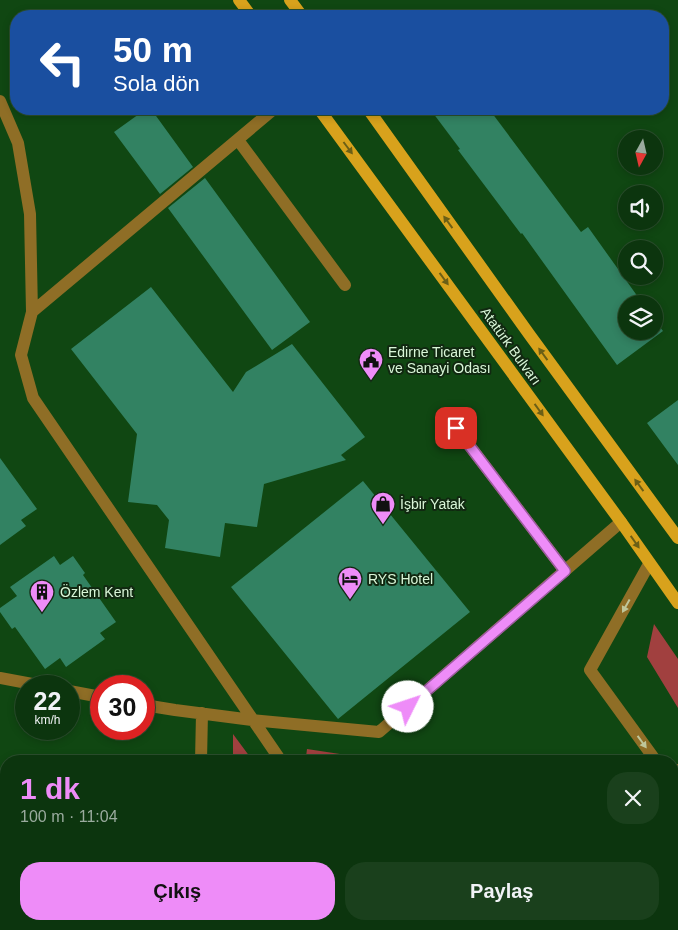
<!DOCTYPE html>
<html lang="tr">
<head>
<meta charset="utf-8">
<style>
  body { margin:0; font-family:Arial,sans-serif; background:#1a401c; color:#f1f3f6; height:100vh; display:flex; flex-direction:column; font-size:19px; white-space:nowrap }
  * { box-sizing:border-box; margin:0 }
  p { font-size:16px; color:#9aab9e }
  .icon { flex:none; width:28px; height:28px; fill:none; stroke:currentColor; stroke-width:2; stroke-linecap:round; stroke-linejoin:round }
  .map { position:relative; flex:1; overflow:hidden }
  .details { position:absolute; left:0px; top:755px; width:679px; height:175px; display:flex; flex-direction:column; background:#0c350e; border-radius:20px 20px 0 0; box-shadow:0 2px 8px #0003,0 0 0 1px #2c502e }
  .details>* { flex:none }
  .banner { position:absolute; left:10px; top:10px; width:659px; height:105px; border-radius:20px; box-shadow:0 2px 8px #0003,0 0 0 1px #2c502e; background:#1a4fa0; color:#fff; overflow:hidden }
  .needle { width:32px; rotate:188deg }
  .fabs { position:absolute; left:618px; top:130px; display:grid; gap:10px }
  .fabs a { display:grid; place-items:center; width:45px; height:45px; border-radius:50%; background:#0c350e; box-shadow:0 2px 8px #0003,0 0 0 1px #2c502e; font-size:25px }
  .speed { position:absolute; left:15px; top:675px; display:flex; gap:10px; font-size:25px; font-weight:700; text-align:center }
  .speed>* { display:grid; place-content:center; width:65px; height:65px; border-radius:50%; background:#0c350e; box-shadow:0 2px 8px #0003,0 0 0 1px #2c502e; line-height:1 }
  .speed small { font-size:12px; font-weight:400 }
  .speed .limit { border:8px solid #d22; background:#fff; color:#111 }
  .pin { position:absolute; display:grid; place-items:center; width:42px; height:42px; color:#fff; margin:-21px; border-radius:10px; box-shadow:0 2px 8px #0006 }
  .me { position:absolute; width:55px; margin:-28px; rotate:49deg; stroke-linejoin:round; filter:drop-shadow(0 0 4px #0008) }
  .turn { display:flex; align-items:center; gap:18px; height:105px; padding:0 20px; font-size:22px }
  .turn .icon { width:65px; height:65px; stroke-width:2.5 }
  .turn b { display:block; font-size:35px; line-height:42px }
  .round { display:grid; place-items:center; flex:none; width:52px; height:52px; border-radius:20px; background:#1a401c }
  .summary { display:flex; align-items:center; justify-content:space-between; height:85px; padding:0 20px }
  h1 { font-size:30px; font-weight:600; line-height:38px; color:#ee8cf8 }
  .button { display:flex; gap:10px; margin-top:auto; padding:10px 20px }
  .button a { flex:1; height:58px; border-radius:20px; background:#ee8cf8; color:#111; font-size:20px; font-weight:600; line-height:58px; text-align:center }
  .button a+a { background:#1a401c; color:#f1f3f6 }
  .map>svg:first-child { display:block }
  .green { fill:#a1403f }
  .building { fill:#328262 }
  .lines { fill:none; stroke-linecap:round; stroke-linejoin:round }
  .minor { stroke:#8f6e26; stroke-width:12 }
  .major { stroke:#d8a21c; stroke-width:12 }
  .oneway { fill:#6b5f16 }
  .oneway2 { fill:#bfc69a }
  .route-casing { stroke:#9b5ba1; stroke-width:12 }
  .route { stroke:#ee8cf8; stroke-width:9 }
  .labels { text-anchor:middle; stroke-width:4; stroke-linejoin:round; paint-order:stroke }
  .street-label { font-size:14px; fill:#d9f6d8; stroke:#112811 }
  .poi-label { font-size:14px; fill:#d9f6d8; stroke:#112811; text-anchor:start }
</style>
</head>
<body>
<div class="map">
<svg width="678" height="930" viewBox="0 0 678 930">
  <rect width="100%" height="100%" fill="#104712"/>
  <path class="green" d="M654 624 678 659V708L647 657Z
    M233 734 253 761H233Z
    M307 749 386 761H393H309L306 757Z"/>
  <path class="building" d="M146 109H151L193 167 160 194 114 132Z
    M430 109H489L581 232 588 227 643 304H626V331H654V319L663 331 617 365 522 233 521 234 458 150 460 149Z
    M205 178 310 322 272 350 168 208Z
    M151 287 233 392 246 372 292 344 365 437 341 455 346 460 264 484 257 527 225 523 220 557 165 548 169 520 157 505 128 502 137 434 71 349Z
    M678 400V465L647 423Z
    M0 458 37 509 21 520 26 526 0 545Z
    M363 481 470 612 338 719 231 587Z
    M54 556 60 565 73 556 85 573 83 575 116 622 100 633 105 639 66 667 60 658 45 669 15 627 12 629 0 612V608L17 596 10 587Z"/>
  <g class="lines">
    <path class="minor" d="M0 101 18 143 30 214 32 312 21 355 33 398 281 761
      M238 140 345 285
      M32 312 274 109
      M456 428 565 571
      M649 564 590 670 656 761
      M0 678 43 686
      M69 691 101 697
      M144 705 175 710 252 720 379 732 621 522
      M201 761 202 713
      M672 771 678 770
      M0 853 6 852
      M410 924 416 930"/>
    <path class="major" d="M239 0 251 16
      M290 0 302 16
      M319 109 621 522 678 603
      M368 109 529 334 678 538"/>
  </g>
  <defs><path id="oneway-solid" d="M-6-.8H1V-3.2L6.5 0L1 3.2V.8H-6Z" transform="scale(1.25)"/></defs>
  <g class="oneway">
    <use href="#oneway-solid" transform="translate(348 148) rotate(53)"/>
    <use href="#oneway-solid" transform="translate(448 222) rotate(-126)"/>
    <use href="#oneway-solid" transform="translate(444 279) rotate(54)"/>
    <use href="#oneway-solid" transform="translate(543 354) rotate(-126)"/>
    <use href="#oneway-solid" transform="translate(539 410) rotate(54)"/>
    <use href="#oneway-solid" transform="translate(639 485) rotate(-126)"/>
    <use href="#oneway-solid" transform="translate(635 542) rotate(55)"/>
  </g>
  <g class="oneway2">
    <use href="#oneway-solid" transform="translate(626 606) rotate(119)"/>
    <use href="#oneway-solid" transform="translate(642 742) rotate(54)"/>
  </g>
  <g class="lines">
    <defs>
      <path id="route" d="M408 707 565 571 456 428"/>
    </defs>
    <use href="#route" class="route-casing"/>
    <use href="#route" class="route"/>
  </g>
  <defs>
    <symbol id="civic-pin" viewBox="-11 -11 22 30"><path d="M0 17L-7.5 6A9.5 9.5 0 1 1 7.5 6Z" fill="#ee8cf8" stroke="#112811"/><path d="M-.6-6.5H3V-4.5H.6V-3L4-1V1h2V6H-6V1h2V-1L-.6-3ZM-1.2 2.5V6h2.4V2.5Z" fill="#111"/></symbol>
    <symbol id="shop-pin" viewBox="-11 -11 22 30"><path d="M0 17L-7.5 6A9.5 9.5 0 1 1 7.5 6Z" fill="#ee8cf8" stroke="#112811"/><path d="M-5-2.5h2.3a2.7 3.5 0 0 1 5.4 0H5L5.5 6h-11ZM-1.5-2.5h3a1.5 2.3 0 0 0-3 0Z" fill="#111"/></symbol>
    <symbol id="hotel-pin" viewBox="-11 -11 22 30"><path d="M0 17L-7.5 6A9.5 9.5 0 1 1 7.5 6Z" fill="#ee8cf8" stroke="#112811"/><path d="M-6-4.5h1.5V1H6V5H4.5V3h-9V5H-6ZM-4 0a1.8 1.8 0 1 1 3.6 0ZM.5 0V-2.5h3Q6-2.5 6 0Z" fill="#111"/></symbol>
    <symbol id="building-pin" viewBox="-11 -11 22 30"><path d="M0 17L-7.5 6A9.5 9.5 0 1 1 7.5 6Z" fill="#ee8cf8" stroke="#112811"/><path d="M-4-6H4V6H1V3H-1V6H-4ZM-2.5-4.3h1.7v1.8h-1.7ZM.8-4.3h1.7v1.8H.8ZM-2.5-1h1.7V.8h-1.7ZM.8-1h1.7V.8H.8Z" fill="#111"/></symbol>
  </defs>
  <g fill-rule="evenodd">
    <use href="#civic-pin" x="357" y="346" width="28" height="38"/>
    <use href="#shop-pin" x="369" y="490" width="28" height="38"/>
    <use href="#hotel-pin" x="336" y="565" width="28" height="38"/>
    <use href="#building-pin" x="28" y="578" width="28" height="38"/>
  </g>
  <g class="labels">
    <g class="street-label">
      <text transform="translate(511 346) rotate(54)" y="5">Atatürk Bulvarı</text>
    </g>
    <g class="poi-label">
      <text x="388" y="357">Edirne Ticaret<tspan x="388" dy="16">ve Sanayi Odası</tspan></text>
      <text x="400" y="509">İşbir Yatak</text>
      <text x="368" y="584">RYS Hotel</text>
      <text x="60" y="597">Özlem Kent</text>
    </g>
  </g>
</svg>
<div class="fabs">
<a><svg class="needle" viewBox="-14 -14 28 28"><path d="M0-13l5 13h-10z" fill="#e53935"/><path d="M0 13l5-13h-10z" fill="#9aab9e"/></svg></a>
<a><svg class="icon" aria-label="sound" viewBox="0 0 24 24"><path d="M4 9h4l5-4v14l-5-4H4zM17 9q2 3 0 6"/></svg></a>
<a><svg class="icon" aria-label="search" viewBox="0 0 24 24"><circle cx="10" cy="10" r="6"/><path d="M15 15l6 6"/></svg></a>
<a><svg class="icon" aria-label="layers" viewBox="0 0 24 24"><path d="M12 4l9 5-9 5-9-5zM3 14l9 5 9-5"/></svg></a>
</div>
<div class="speed"><div>22<small>km/h</small></div><div class="limit">30</div></div>
<div class="pin" style="left:456px;top:428px;background:#d93025"><svg class="icon" aria-label="arrive" viewBox="0 0 24 24"><path d="M6 21V4h12l-3 4 3 4H6"/></svg></div>
<svg class="me" style="left:408px;top:707px" viewBox="-20 -20 40 40"><circle r="19" fill="#fff"/><path d="M0-13L10 11 0 6-10 11z" fill="#ee8cf8"/></svg>
<div class="banner">
<div class="turn"><svg class="icon" aria-label="left" viewBox="0 0 24 24"><path d="M17 20v-9H6M10 6l-5 5 5 5"/></svg><div><b>50 m</b>Sola dön</div></div>
</div>
<section class="details">
<div class="summary"><div><h1>1 dk</h1><p>100 m · 11:04</p></div><a class="round"><svg class="icon" aria-label="close" viewBox="0 0 24 24"><path d="M6 6l12 12M18 6L6 18"/></svg></a></div>
<div class="button"><a>Çıkış</a><a>Paylaş</a></div>
</section>
</div>
</body>
</html>
